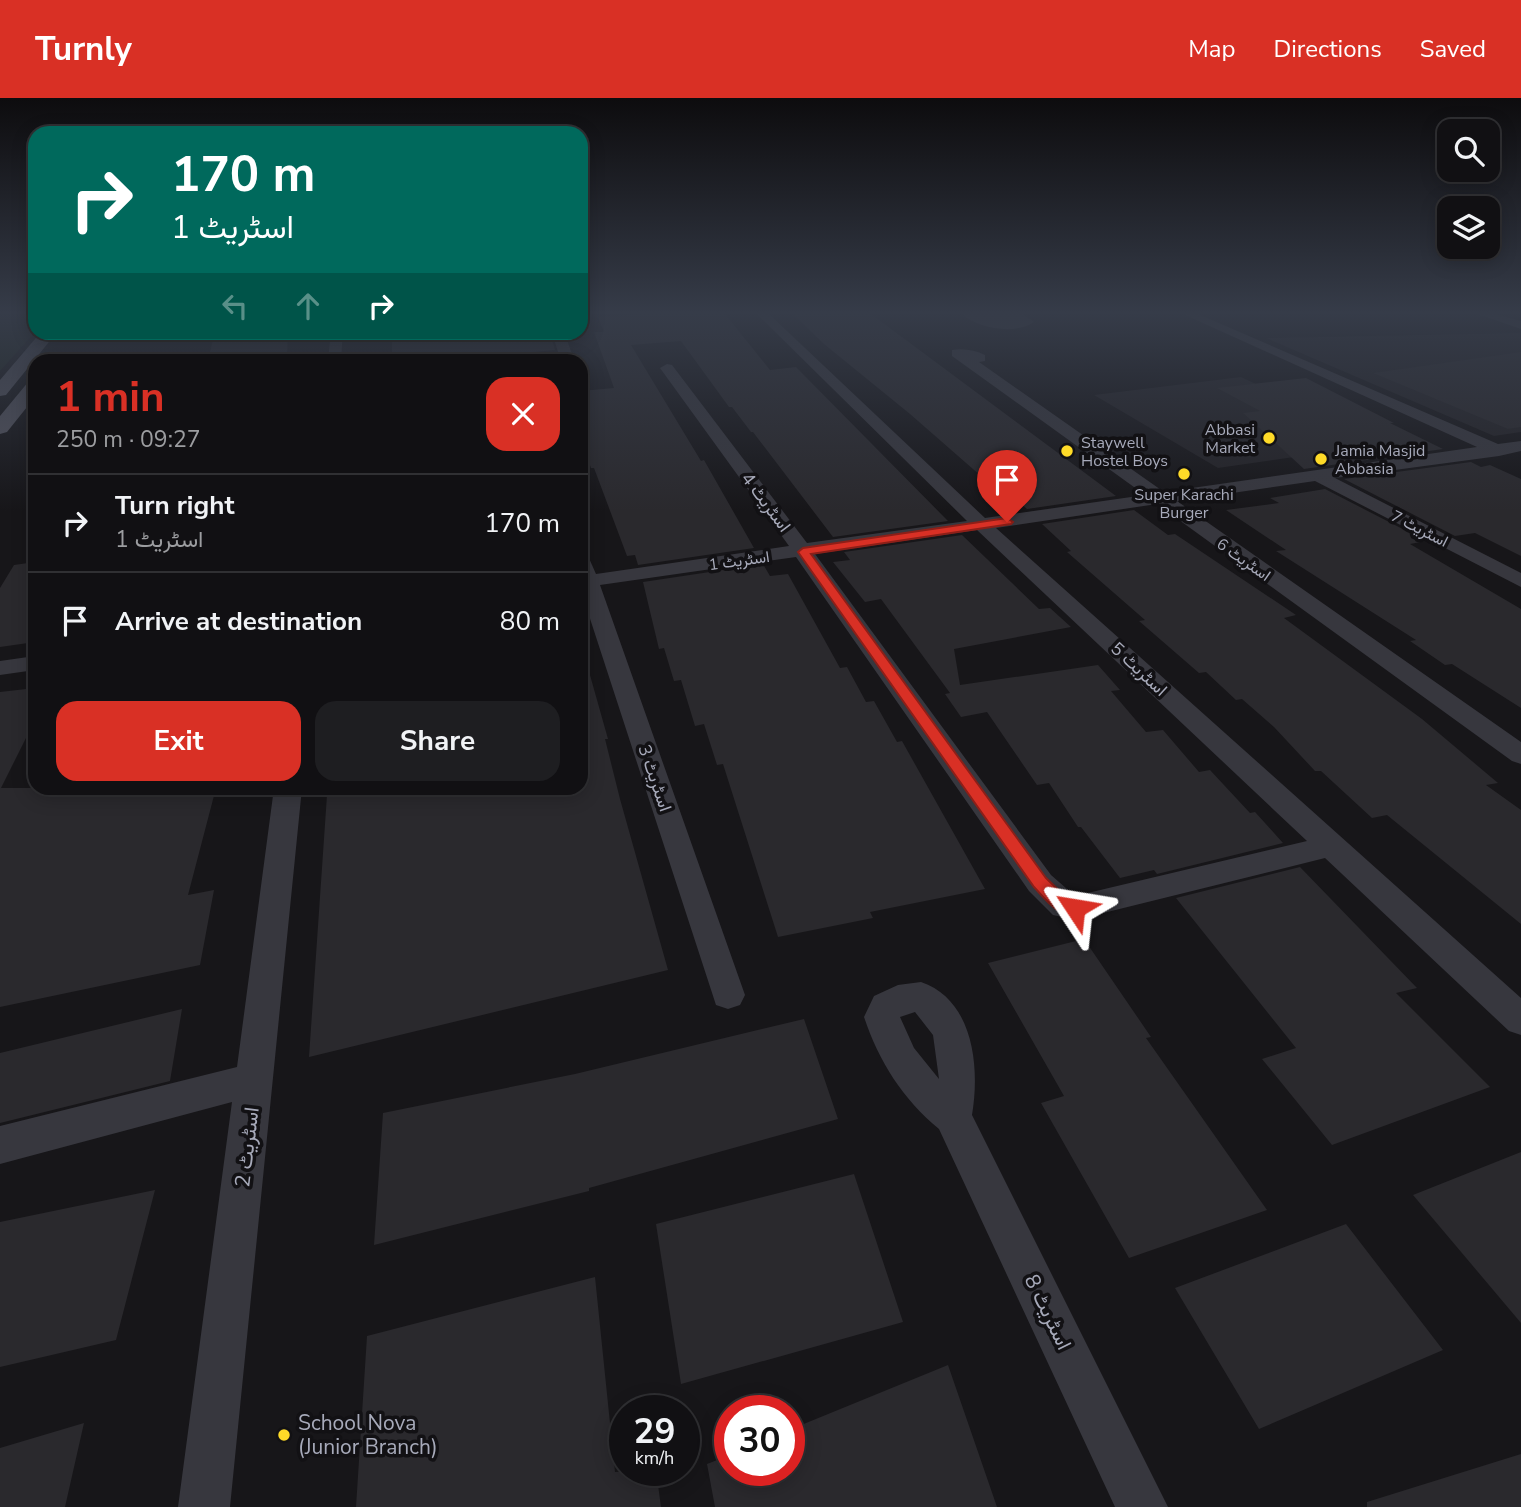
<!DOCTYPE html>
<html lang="en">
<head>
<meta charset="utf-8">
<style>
  body { margin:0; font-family:"Nunito Sans",Vazirmatn,sans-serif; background:#1e1e21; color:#f1f3f6; height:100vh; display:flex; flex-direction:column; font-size:26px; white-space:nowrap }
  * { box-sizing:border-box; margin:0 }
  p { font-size:23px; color:#9c9da0 }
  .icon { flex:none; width:38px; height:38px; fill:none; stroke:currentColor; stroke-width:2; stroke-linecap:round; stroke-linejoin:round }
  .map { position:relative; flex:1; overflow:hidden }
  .drawer { position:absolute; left:28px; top:256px; width:560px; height:441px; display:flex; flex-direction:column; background:#111013; border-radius:21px; box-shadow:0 4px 18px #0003,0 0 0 2px #303033 }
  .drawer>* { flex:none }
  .banner { position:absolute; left:28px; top:28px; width:560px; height:214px; border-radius:21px; box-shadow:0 4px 18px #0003,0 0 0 2px #303033; background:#00695c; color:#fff; overflow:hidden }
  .tools { position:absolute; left:1437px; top:21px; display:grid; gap:14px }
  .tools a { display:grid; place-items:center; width:63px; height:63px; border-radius:14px; background:#111013; box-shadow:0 4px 18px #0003,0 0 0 2px #303033; font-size:35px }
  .speed { position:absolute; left:609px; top:1297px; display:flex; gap:14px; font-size:35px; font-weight:700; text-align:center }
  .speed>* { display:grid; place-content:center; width:91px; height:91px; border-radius:50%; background:#111013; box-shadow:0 4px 18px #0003,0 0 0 2px #303033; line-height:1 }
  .speed small { font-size:18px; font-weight:400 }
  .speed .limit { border:10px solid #d22; background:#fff; color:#111 }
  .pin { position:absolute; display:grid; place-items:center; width:60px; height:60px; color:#fff; margin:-72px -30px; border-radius:50% 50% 50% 0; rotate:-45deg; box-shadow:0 0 7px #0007 }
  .pin .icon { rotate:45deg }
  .me { position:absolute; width:77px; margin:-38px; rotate:303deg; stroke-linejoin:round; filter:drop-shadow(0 0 5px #0008) }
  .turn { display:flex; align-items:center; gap:24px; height:147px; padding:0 28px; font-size:32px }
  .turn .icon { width:91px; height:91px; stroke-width:2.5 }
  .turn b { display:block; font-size:49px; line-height:60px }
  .lanes { display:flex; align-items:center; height:66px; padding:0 28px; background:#0003; justify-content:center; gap:35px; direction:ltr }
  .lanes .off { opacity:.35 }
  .round { display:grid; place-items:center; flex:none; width:74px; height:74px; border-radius:21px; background:#1e1e21 }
  .head { display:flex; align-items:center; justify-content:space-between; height:119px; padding:0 28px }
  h1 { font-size:42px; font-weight:700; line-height:52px; color:#d93025 }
  .primary-button { display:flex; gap:14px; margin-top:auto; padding:14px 28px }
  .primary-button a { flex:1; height:80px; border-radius:21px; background:#d93025; color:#fff; font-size:28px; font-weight:700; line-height:80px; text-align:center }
  .primary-button a+a { background:#1e1e21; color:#f1f3f6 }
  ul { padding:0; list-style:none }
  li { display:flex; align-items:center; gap:21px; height:98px; padding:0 28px; border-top:2px solid #303033 }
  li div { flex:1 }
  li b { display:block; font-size:26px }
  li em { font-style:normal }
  header { display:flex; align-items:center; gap:42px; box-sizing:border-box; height:98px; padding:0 35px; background:#d93025; color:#fff }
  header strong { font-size:33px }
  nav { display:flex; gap:38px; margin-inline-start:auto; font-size:24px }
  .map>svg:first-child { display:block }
  .built { fill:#232226 }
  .green { fill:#1c241f }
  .building { fill:#2a292d }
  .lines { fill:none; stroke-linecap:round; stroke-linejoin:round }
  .minor { fill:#37373e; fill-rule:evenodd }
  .major { fill:#53535d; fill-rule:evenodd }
  .route { fill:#d93025; stroke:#8d1f18; stroke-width:2 }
  .poi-dot { fill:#ffdb28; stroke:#121114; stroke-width:2.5 }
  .labels { text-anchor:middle; stroke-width:7; stroke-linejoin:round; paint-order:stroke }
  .far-poi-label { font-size:16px; fill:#a7aaba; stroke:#121114; text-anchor:start }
  .far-street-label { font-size:16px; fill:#a7aaba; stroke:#121114 }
  .street-label { font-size:18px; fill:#a7aaba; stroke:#121114 }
  .near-street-label { font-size:21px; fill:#a7aaba; stroke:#121114 }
  .near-poi-label { font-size:21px; fill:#a7aaba; stroke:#121114; text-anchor:start }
</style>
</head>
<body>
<header>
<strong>Turnly</strong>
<nav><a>Map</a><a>Directions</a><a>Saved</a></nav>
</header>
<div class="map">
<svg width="1521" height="1409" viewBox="0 0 1521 1409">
  <rect width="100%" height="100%" fill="#171619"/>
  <path class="built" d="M1521 235V334L1494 338 1266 240Z
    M1241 279 1385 346 1218 370 1094 297Z"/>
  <path class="green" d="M0 216H35V234L0 273Z"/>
  <path class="building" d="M643 216H725L770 272 796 269 948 423 833 439 753 334H751L732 309H729L681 243 631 247 701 363 704 362 754 450 638 467 635 457 627 458 594 370H591L585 353H581V293L614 290 594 234H604L598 219Z
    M793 216H871L1116 398 1027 411 1020 405 1013 406 910 316 824 246Z
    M215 234H288L287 259 208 262Z
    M392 234H550L555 252 463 261 392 262Z
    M1521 254V329L1508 331 1373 275Z
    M1306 280 1394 325H1390L1443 351 1304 371 1243 315 1260 313 1217 290Z
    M1471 364 1481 369 1490 367 1521 381V458L1475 435 1455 438 1344 381Z
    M1325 391 1426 443 1410 446 1521 511V610L1452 566 1445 567 1410 543 1416 542 1276 453 1286 452 1226 412 1279 405 1270 400Z
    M1134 412 1168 437 1175 436 1296 517 1284 520 1422 621 1498 685 1486 687 1521 712V826L1387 717 1372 720 1321 673H1315L1274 629 1242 601 1236 602 1206 574 1199 575 1139 523 1145 522 1067 454 1071 453 1042 426Z
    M962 437 1039 511 1050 510 1071 529 954 551 960 587 1098 567 1120 592 1111 593 1146 634 1163 632 1199 674 1210 672 1250 715 1255 714 1283 745 1157 776 1154 772 1120 780 1081 729H1078L1049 685 1037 687 987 614 961 619 945 596 950 595 881 501 865 504 833 464 850 462 844 454Z
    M35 464V544L0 549V490L14 467Z
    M763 466 770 478 788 476 840 570 847 569 866 604 874 603 897 644 902 643 985 791 870 814 873 820 778 839 723 666 717 667 704 626 695 628 681 582 674 583 664 550 659 551 643 484Z
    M588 570 608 641H605L620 701 668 872 309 959 327 697H331L332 690H581V571Z
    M35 590V622L1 690H216L188 797 214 792 200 867 0 909V594Z
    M1300 769 1417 890 1396 895 1490 989 1332 1047 1262 961 1296 950 1176 800Z
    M1084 841 1151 939 1146 940 1267 1112 1129 1160 1041 1005 1064 998 988 865Z
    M182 911 170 983 0 1025V955Z
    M804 921 838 1021 589 1090V1093L374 1147 383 1015 575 976Z
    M1521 1054V1225L1413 1097Z
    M854 1076 903 1224 681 1286 656 1126Z
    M155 1092 116 1242 0 1269V1124Z
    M1346 1126 1443 1252 1259 1331 1175 1190Z
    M595 1179 615 1374 656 1372 661 1409H356L367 1238Z
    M948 1267 997 1409H715L707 1366 730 1357V1372H789V1332Z
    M84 1325 65 1409H0V1350Z
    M1521 1356V1409H1367V1404Z"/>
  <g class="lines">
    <path class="minor" d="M757 216H769L985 420 1145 397 952 258V252C963 250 975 252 985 257V263L979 264 1164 394 1477 349 1183 216H1198L1498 346 1521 343V353L1499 358 1335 380 1521 475V489L1315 383 1177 403 1521 644V666L1512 663 1157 406 996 430 1521 900V937L1509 933 1325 760 1075 822 1053 817 1029 793 796 459 600 487 745 897 740 907 728 911 716 907 581 493V456L588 458 596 476 789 448 660 270 667 266 672 267 807 445 967 423ZM977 432 1307 743 1075 798 1051 777 815 456Z
      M962 216H1023L1034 224C1016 237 978 231 962 216Z
      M1478 216H1495L1521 223V231Z
      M331 234H343L341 262H328Z
      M552 234H564L572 256 570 259 552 262H529L530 259 558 254Z
      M35 558V572L0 577V563Z
      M274 690H302L230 1409H178L232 1004 0 1066V1028L237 969Z
      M921 884C974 902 980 970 972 1017L1168 1409H1115L939 1031C903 1001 879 964 864 919L874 898 898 887ZM915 914 933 937 939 981 914 950 900 919Z"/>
    <path class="major" d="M41 234H57L6 297 0 298V282Z
      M35 282V299L7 334 0 336V318L29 283Z"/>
  </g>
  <linearGradient id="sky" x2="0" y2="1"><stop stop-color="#0d0c0e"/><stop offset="0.52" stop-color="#363c49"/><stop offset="1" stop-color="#363c49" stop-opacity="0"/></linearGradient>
  <rect width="1521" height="413" fill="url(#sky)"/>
  <path class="route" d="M1007 420 1013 424 1011 426 811 456 1046 780 1069 802 1082 805 1084 810 1082 815C1060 822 1047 803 1034 789L798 454 803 450Z"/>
  <g class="poi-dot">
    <circle cx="1269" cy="340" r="7"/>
    <circle cx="1067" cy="353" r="7"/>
    <circle cx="1321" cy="361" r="7"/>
    <circle cx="1184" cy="376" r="7"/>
    <circle cx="284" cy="1337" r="7"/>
  </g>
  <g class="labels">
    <g class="far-poi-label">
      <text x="1255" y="337" text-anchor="end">Abbasi<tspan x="1255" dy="18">Market</tspan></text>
      <text x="1081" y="350">Staywell<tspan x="1081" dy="18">Hostel Boys</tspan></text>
      <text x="1335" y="358">Jamia Masjid<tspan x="1335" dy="18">Abbasia</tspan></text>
      <text x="1184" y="402" text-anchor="middle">Super Karachi<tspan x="1184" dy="18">Burger</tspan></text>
    </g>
    <g class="far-street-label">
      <text transform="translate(1420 430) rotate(27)" y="6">اسٹریٹ 7</text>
      <text transform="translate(1244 461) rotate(35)" y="6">اسٹریٹ 6</text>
      <text transform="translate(739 462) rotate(-8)" y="6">اسٹریٹ 1</text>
    </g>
    <g class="street-label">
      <text transform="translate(766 404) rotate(53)" y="6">اسٹریٹ 4</text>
      <text transform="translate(1139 571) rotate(43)" y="6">اسٹریٹ 5</text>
      <text transform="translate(655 680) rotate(71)" y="6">اسٹریٹ 3</text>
    </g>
    <g class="near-street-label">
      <text transform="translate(247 1049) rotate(-83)" y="7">اسٹریٹ 2</text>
      <text transform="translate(1048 1214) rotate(64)" y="7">اسٹریٹ 8</text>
    </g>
    <g class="near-poi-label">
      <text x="298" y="1332">School Nova<tspan x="298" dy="24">(Junior Branch)</tspan></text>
    </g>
  </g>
</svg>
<div class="tools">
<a><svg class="icon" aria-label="search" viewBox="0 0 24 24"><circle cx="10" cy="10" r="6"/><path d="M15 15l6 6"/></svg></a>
<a><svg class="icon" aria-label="layers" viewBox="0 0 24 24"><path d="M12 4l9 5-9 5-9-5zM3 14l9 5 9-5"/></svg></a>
</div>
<div class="speed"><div>29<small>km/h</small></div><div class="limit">30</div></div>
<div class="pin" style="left:1007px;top:424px;background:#d93025"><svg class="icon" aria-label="arrive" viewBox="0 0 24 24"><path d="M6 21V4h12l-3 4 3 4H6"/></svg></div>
<svg class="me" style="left:1075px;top:810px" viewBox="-20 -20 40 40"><path d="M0-17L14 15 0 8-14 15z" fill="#d93025" stroke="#fff" stroke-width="4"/></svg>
<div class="banner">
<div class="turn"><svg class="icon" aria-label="right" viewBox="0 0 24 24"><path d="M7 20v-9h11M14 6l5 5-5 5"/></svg><div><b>170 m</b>اسٹریٹ 1</div></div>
<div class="lanes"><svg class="icon off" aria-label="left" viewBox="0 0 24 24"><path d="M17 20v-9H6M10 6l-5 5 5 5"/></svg><svg class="icon off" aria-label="ahead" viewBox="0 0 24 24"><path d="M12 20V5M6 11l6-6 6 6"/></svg><svg class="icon" aria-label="right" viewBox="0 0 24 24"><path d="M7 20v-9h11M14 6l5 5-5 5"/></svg></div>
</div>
<section class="drawer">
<div class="head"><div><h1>1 min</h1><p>250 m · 09:27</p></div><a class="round" style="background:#d93025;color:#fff"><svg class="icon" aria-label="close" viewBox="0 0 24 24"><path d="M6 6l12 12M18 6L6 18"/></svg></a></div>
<ul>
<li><svg class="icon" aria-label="right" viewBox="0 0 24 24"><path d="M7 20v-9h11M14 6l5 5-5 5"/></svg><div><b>Turn right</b><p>اسٹریٹ 1</p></div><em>170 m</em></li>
<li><svg class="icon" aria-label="arrive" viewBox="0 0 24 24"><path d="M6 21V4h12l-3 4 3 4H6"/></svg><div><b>Arrive at destination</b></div><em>80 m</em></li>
</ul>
<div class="primary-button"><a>Exit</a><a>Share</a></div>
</section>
</div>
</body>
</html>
